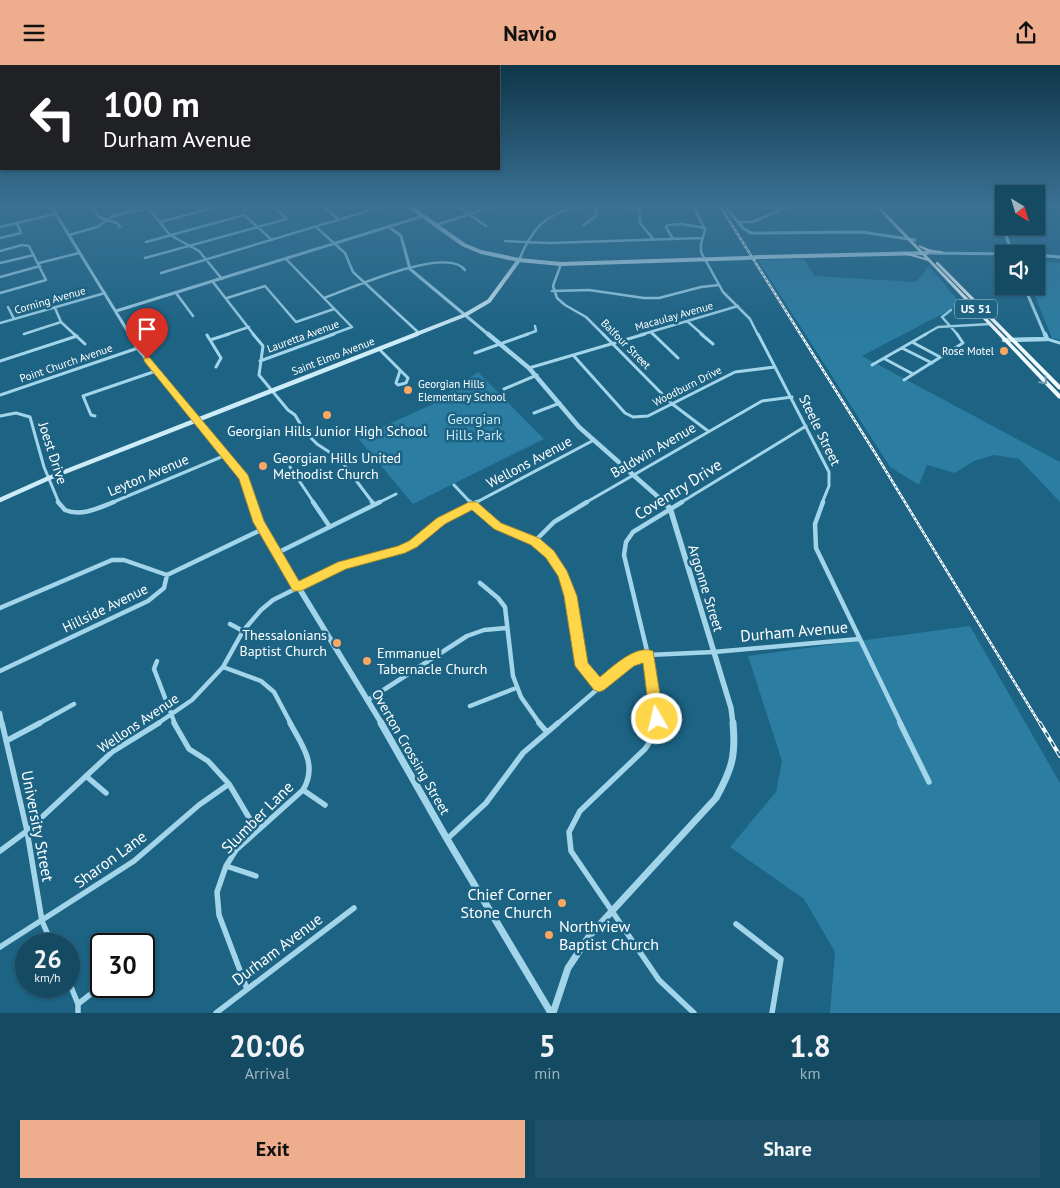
<!DOCTYPE html>
<html lang="en">
<head>
<meta charset="utf-8">
<style>
  body { margin:0; font-family:"PT Sans",sans-serif; background:#1e5169; color:#f1f3f6; height:100vh; display:flex; flex-direction:column; font-size:19px; white-space:nowrap }
  * { box-sizing:border-box; margin:0 }
  p { font-size:16px; color:#9db3be }
  .icon { flex:none; width:28px; height:28px; fill:none; stroke:currentColor; stroke-width:2; stroke-linecap:round; stroke-linejoin:round }
  .map { position:relative; height:948px; overflow:hidden }
  .sheet { display:flex; flex-direction:column; background:#154a63; flex:1 }
  .sheet>* { flex:none }
  .guide { position:absolute; left:0px; top:0px; width:500px; height:105px; box-shadow:0 1px 4px #0004,0 0 0 1px #346278; background:#202124; color:#fff; overflow:hidden }
  .needle { width:32px; rotate:142deg }
  .fabs { position:absolute; left:995px; top:120px; display:grid; gap:10px }
  .fabs a { display:grid; place-items:center; width:50px; height:50px; border-radius:0px; background:#154a63; box-shadow:0 1px 4px #0004,0 0 0 1px #346278; font-size:25px }
  .speed { position:absolute; left:15px; top:868px; display:flex; gap:10px; font-size:25px; font-weight:700; text-align:center }
  .speed>* { display:grid; place-content:center; width:65px; height:65px; border-radius:50%; background:#154a63; box-shadow:0 1px 4px #0004,0 0 0 1px #346278; line-height:1 }
  .speed small { font-size:12px; font-weight:400 }
  .speed .limit { border:2px solid #111; border-radius:8px; background:#fff; color:#111 }
  .pin { position:absolute; display:grid; place-items:center; width:42px; height:42px; color:#fff; margin:-51px -21px; border-radius:50% 50% 50% 0; rotate:-45deg; box-shadow:0 0 5px #0007 }
  .pin .icon { rotate:45deg }
  .me { position:absolute; width:55px; margin:-28px; rotate:352deg; stroke-linejoin:round; filter:drop-shadow(0 0 4px #0008) }
  .turn { display:flex; align-items:center; gap:18px; height:105px; padding:0 20px; font-size:22px }
  .turn .icon { width:65px; height:65px; stroke-width:2.5 }
  .turn b { display:block; font-size:35px; line-height:42px }
  .eta { display:flex; justify-content:space-evenly; align-items:center; height:85px; text-align:center }
  .eta b { font-size:30px; font-weight:700; line-height:35px }
  .action { display:flex; gap:10px; margin-top:auto; padding:10px 20px }
  .action a { flex:1; height:58px; border-radius:0px; background:#eead8d; color:#111; font-size:20px; font-weight:700; line-height:58px; text-align:center }
  .action a+a { background:#1e5169; color:#f1f3f6 }
  header { display:flex; justify-content:space-between; align-items:center; height:65px; padding:0 20px; background:#eead8d; color:#111; font-size:22px; font-weight:700 }
  .map>svg:first-child { display:block }
  .green { fill:#2b7da1 }
  .lines { fill:none; stroke-linecap:round; stroke-linejoin:round }
  .minor-far3 { stroke:#a2d5ea; stroke-width:2.5 }
  .minor-far2 { stroke:#a2d5ea; stroke-width:3 }
  .minor-far1 { stroke:#a2d5ea; stroke-width:4.5 }
  .minor { stroke:#a2d5ea; stroke-width:5.5 }
  .tertiary-far3 { stroke:#a2d5ea; stroke-width:3 }
  .tertiary-far2 { stroke:#a2d5ea; stroke-width:4.5 }
  .tertiary-far1 { stroke:#a2d5ea; stroke-width:5.5 }
  .tertiary { stroke:#a2d5ea; stroke-width:7 }
  .secondary-far1 { stroke:#ceebf8; stroke-width:4 }
  .secondary { stroke:#ceebf8; stroke-width:4.5 }
  .trunk { fill:#f3fafe; fill-rule:evenodd }
  .rail-far1-casing { stroke:#fff; stroke-width:2.5 }
  .rail-casing { stroke:#fff; stroke-width:4 }
  .rail-far1 { stroke:#1c6384; stroke-width:1; stroke-dasharray:2.5; stroke-linecap:butt }
  .rail { stroke:#1c6384; stroke-width:2; stroke-dasharray:5.5; stroke-linecap:butt }
  .secondary-bridge { stroke:#ceebf8; stroke-width:4 }
  .oneway { stroke:#729fb5 }
  .route { fill:#ffd54a; stroke:#a68a30 }
  .poi-dot { fill:#fba760; stroke:#1c6384; stroke-width:2 }
  .labels { text-anchor:middle; stroke-width:5; stroke-linejoin:round; paint-order:stroke }
  .far-street-label { font-size:11px; fill:#fff; stroke:#1c6384 }
  .far-poi-label { font-size:11px; fill:#fff; stroke:#1c6384; text-anchor:end }
  .shield { fill:#1c6384; stroke:#bbd0da; stroke-width:1 }
  .shield-label { font-size:12px; font-weight:bold; fill:#fff }
  .park-label { font-size:14px; fill:#c7e9f8; stroke:#1c6384 }
  .street-label { font-size:14px; fill:#fff; stroke:#1c6384 }
  .poi-label { font-size:14px; fill:#fff; stroke:#1c6384; text-anchor:start }
  .near-street-label { font-size:16px; fill:#fff; stroke:#1c6384 }
  .near-poi-label { font-size:16px; fill:#fff; stroke:#1c6384; text-anchor:end }
</style>
</head>
<body>
<header><svg class="icon" aria-label="menu" viewBox="0 0 24 24"><path d="M4 6h16M4 12h16M4 18h16"/></svg>Navio<svg class="icon" aria-label="share" viewBox="0 0 24 24"><path d="M12 15V3M7 8l5-5 5 5M5 13v7h14v-7"/></svg></header>
<div class="map">
<svg width="1060" height="948" viewBox="0 0 1060 948">
  <rect width="100%" height="100%" fill="#1c6384"/>
  <path class="green" d="M803 194 815 211 916 217 929 201 961 239 862 291 1060 397V437L1019 394 994 390 974 396 955 408 927 400 919 420 890 402 758 195Z
    M1036 196 1060 198V275L1052 273 1032 224 1029 221H1036Z
    M478 307 544 374 413 439 358 373 433 339Z
    M970 561 1060 718V948H830L835 887 804 834 730 782 776 727 782 696 748 591Z"/>
  <g class="lines">
    <path class="minor-far3" d="M91 141 99 152 117 158 120 162
      M147 141 170 170 199 186 222 214
      M273 141 287 154
      M323 141 339 155
      M457 141 486 161
      M770 141 779 145
      M695 144 705 165 701 179V187L723 227 750 254 758 270
      M160 157 220 141
      M739 157H752L791 141
      M436 160 495 141
      M584 160 596 151V141
      M0 162 55 149
      M316 162 345 188 353 207 419 268
      M69 170 97 162 113 151 148 143
      M0 173 21 168 17 158
      M673 174 666 162 667 160 682 159 705 163
      M505 176 550 178 702 173
      M146 177 244 150 272 175
      M0 186 22 180 29 181 46 215 0 228
      M145 193 287 154
      M287 195 352 262 330 270
      M519 195C524 183 530 171 539 161 564 136 607 139 640 144V158L654 175
      M0 198 34 190
      M39 198 79 188
      M561 199 553 221 557 233 565 240 586 252 604 270
      M161 208 384 141
      M0 212 40 201
      M213 217 254 270
      M552 226 589 225 644 233H659L701 222 719 220
      M176 228 193 251
      M227 233 265 221 296 257 334 244
      M324 233C349 224 447 180 465 205
      M8 242 14 254
      M55 243 61 257 75 270
      M951 245 942 252 958 270
      M687 256 703 270
      M0 258 105 228
      M651 267 654 270
      M24 269 61 257
      M225 270 249 262
      M525 270 536 266 535 261
      M640 270 738 241
      M924 270 938 262 990 259"/>
    <path class="minor-far2" d="M74 269 85 279
      M253 269 263 281 259 310 288 345 295 350 305 367 317 379 340 394 373 438
      M603 269 671 338 708 366
      M653 269 678 293
      M701 269 713 279
      M758 269 829 407V421L822 438
      M207 270 221 293 216 302
      M1047 274 1060 278
      M210 275 229 269
      M912 277 940 292
      M902 283 932 298
      M379 284 408 313 406 318 398 320 396 318 400 306
      M475 288 528 269
      M573 290 625 348 633 352 648 351 735 307 775 302
      M885 294 913 309
      M0 296 77 271
      M260 296 334 269
      M872 300 926 269
      M529 303 645 269
      M904 315 963 278 957 269
      M504 324 537 310
      M0 330 138 283
      M534 348 560 338
      M0 351 16 348 30 352 44 402 59 438
      M95 351 91 350 83 331 156 306
      M290 402 314 438
      M454 420 471 438
      M111 438 226 390
      M378 438 396 429
      M475 438 594 375
      M585 438 762 336 792 332
      M680 438 806 361"/>
    <path class="minor-far1" d="M58 437 65 445C81 452 99 443 114 437
      M313 437 330 462
      M372 437 374 439
      M470 437 498 461 535 476 550 489 563 510 571 531 582 601 599 621
      M823 437 815 459 816 483 901 659
      M535 476 554 457 587 437
      M277 488 380 437
      M480 518 498 533 505 542 513 611 521 632 540 659
      M0 543 112 495H124L167 510
      M230 559 243 566
      M157 596 154 604 175 659
      M223 602 261 616 274 627 291 659
      M0 606 148 536 164 523 167 510 263 464
      M368 635 467 571 484 565 506 563
      M470 641 516 623
      M0 648 2 659
      M38 659 74 639
      M157 659 192 635 223 602 243 566 261 545 273 535 343 500 401 485 413 479 441 456 477 437
      M557 659 630 596 648 590 714 587 859 574
      M656 659 648 590 624 490 626 477 633 467 682 437"/>
    <path class="minor" d="M2 658 27 766 42 856 52 879
      M174 658 189 684 208 696 229 719 257 766
      M539 658 546 666
      M657 658 655 669 645 684 580 746 569 767 571 786 659 915 694 948
      M900 658 929 717
      M6 676 40 658
      M86 711 106 728
      M303 725 325 740
      M447 774 486 738 523 688 558 658
      M0 786 27 766 112 687 159 658
      M226 801 256 811
      M736 859 781 894 772 948
      M0 882 134 796 199 740 229 719
      M69 917 78 939V948
      M247 924 219 850 217 827 226 801 236 785 303 725C318 700 302 680 290 658
      M78 939 101 921
      M216 948 354 843"/>
    <path class="tertiary-far3" d="M51 141 130 270
      M725 141 743 163 751 168 862 167 915 175
      M997 141 1012 189
      M389 162 401 171 410 204 489 270
      M927 188 1016 189
      M1036 190 1060 192
      M1024 221 1045 270
      M116 246 423 151"/>
    <path class="tertiary-far2" d="M129 269 138 283 244 413 252 438
      M488 269 529 303 579 362 665 438
      M1004 275 1047 274 1045 269"/>
    <path class="tertiary-far1" d="M251 437 263 464 382 659
      M663 437 670 443 731 643 733 659"/>
    <path class="tertiary" d="M381 658 447 774 551 948
      M553 948 568 903 590 870 716 733C732 704 736 691 733 658"/>
    <path class="secondary-far1" d="M409 141 464 180 481 187 519 195 561 199 746 193
      M760 192 927 188
      M414 270 465 250 489 236 519 195"/>
    <path class="secondary" d="M0 435 49 413 417 269"/>
    <path class="trunk" d="M875 141H879L1060 329V334L1058 333 928 196 904 189 903 188 905 187 925 193Z
      M919 180C923 181 925 183 929 184 934 186 939 185 944 187L942 188 928 187 919 182Z
      M936 197H938L1060 320V325L1058 324 936 199Z"/>
    <defs>
      <path id="rail-far1" d="M720 141 875 388 1040 659"/>
      <path id="rail" d="M1040 658 1060 691"/>
    </defs>
    <use href="#rail-far1" class="rail-far1-casing"/>
    <use href="#rail" class="rail-casing"/>
    <use href="#rail-far1" class="rail-far1"/>
    <use href="#rail" class="rail"/>
    <path class="secondary-bridge" d="M746 193 760 192"/>
  </g>
  <defs><path id="oneway-chevron" d="M-2-3.5L2.5 0L-2 3.5" fill="none" stroke-width="1.6" stroke-linecap="round" stroke-linejoin="round" transform="scale(1.25)"/></defs>
  <use class="oneway" href="#oneway-chevron" transform="translate(1044 316) rotate(46)"/>
  <linearGradient id="sky" x2="0" y2="1"><stop stop-color="#0f3649"/><stop offset="0.51" stop-color="#3a7194"/><stop offset="1" stop-color="#3a7194" stop-opacity="0"/></linearGradient>
  <rect width="1060" height="274" fill="url(#sky)"/>
  <path class="route" d="M147 292 150 293 248 410 264 456 299 516 338 497 398 481 409 476 437 453 469 437H477L501 458 539 473 554 486 567 506 577 531 588 598 600 612C612 602 636 579 653 586L664 654 662 659 657 661 652 659 650 654 643 598 634 601 604 625 599 627 594 625 575 601 564 531 558 511 546 493 531 480 494 464 472 445 445 459 417 482 405 488 346 504 301 526H293L253 457 239 414 144 296V293Z"/>
  <g class="poi-dot">
    <circle cx="1004" cy="286" r="5"/>
    <circle cx="408" cy="325" r="5"/>
    <circle cx="327" cy="350" r="5"/>
    <circle cx="263" cy="401" r="5"/>
    <circle cx="337" cy="578" r="5"/>
    <circle cx="367" cy="596" r="5"/>
    <circle cx="562" cy="838" r="5"/>
    <circle cx="549" cy="870" r="5"/>
  </g>
  <g class="labels">
    <g class="far-street-label">
      <text transform="translate(50 235) rotate(-16)" y="4">Corning Avenue</text>
      <text transform="translate(674 251) rotate(-16)" y="4">Macaulay Avenue</text>
      <text transform="translate(303 271) rotate(-20)" y="4">Lauretta Avenue</text>
      <text transform="translate(626 279) rotate(45)" y="4">Balfour Street</text>
      <text transform="translate(333 291) rotate(-21)" y="4">Saint Elmo Avenue</text>
      <text transform="translate(66 298) rotate(-19)" y="4">Point Church Avenue</text>
      <text transform="translate(687 321) rotate(-27)" y="4">Woodburn Drive</text>
    </g>
    <g class="far-poi-label">
      <text x="994" y="290">Rose Motel</text>
      <text x="418" y="323" text-anchor="start">Georgian Hills<tspan x="418" dy="13">Elementary School</tspan></text>
    </g>
    <rect class="shield" x="955" y="234.5" width="42" height="19" rx="4"/>
    <g class="shield-label">
      <text x="976" y="248">US 51</text>
    </g>
    <g class="park-label">
      <text x="474" y="359">Georgian<tspan x="474" dy="16">Hills Park</tspan></text>
    </g>
    <g class="street-label">
      <text transform="translate(820 365) rotate(64)" y="5">Steele Street</text>
      <text transform="translate(653 385) rotate(-30)" y="5">Baldwin Avenue</text>
      <text transform="translate(53 388) rotate(72)" y="5">Joest Drive</text>
      <text transform="translate(529 397) rotate(-28)" y="5">Wellons Avenue</text>
      <text transform="translate(148 410) rotate(-23)" y="5">Leyton Avenue</text>
      <text transform="translate(706 523) rotate(73)" y="5">Argonne Street</text>
      <text transform="translate(105 543) rotate(-26)" y="5">Hillside Avenue</text>
      <text transform="translate(138 658) rotate(-34)" y="5">Wellons Avenue</text>
      <text transform="translate(411 687) rotate(60)" y="5">Overton Crossing Street</text>
    </g>
    <g class="poi-label">
      <text x="327" y="371" text-anchor="middle">Georgian Hills Junior High School</text>
      <text x="273" y="398">Georgian Hills United<tspan x="273" dy="16">Methodist Church</tspan></text>
      <text x="327" y="575" text-anchor="end">Thessalonians<tspan x="327" dy="16">Baptist Church</tspan></text>
      <text x="377" y="593">Emmanuel<tspan x="377" dy="16">Tabernacle Church</tspan></text>
    </g>
    <g class="near-street-label">
      <text transform="translate(678 424) rotate(-32)" y="6">Coventry Drive</text>
      <text transform="translate(794 566) rotate(-5)" y="6">Durham Avenue</text>
      <text transform="translate(257 752) rotate(-45)" y="6">Slumber Lane</text>
      <text transform="translate(38 761) rotate(79)" y="6">University Street</text>
      <text transform="translate(110 794) rotate(-36)" y="6">Sharon Lane</text>
      <text transform="translate(277 884) rotate(-37)" y="6">Durham Avenue</text>
    </g>
    <g class="near-poi-label">
      <text x="552" y="835">Chief Corner<tspan x="552" dy="18">Stone Church</tspan></text>
      <text x="559" y="867" text-anchor="start">Northview<tspan x="559" dy="18">Baptist Church</tspan></text>
    </g>
  </g>
</svg>
<div class="fabs">
<a><svg class="needle" viewBox="-14 -14 28 28"><path d="M0-13l5 13h-10z" fill="#e53935"/><path d="M0 13l5-13h-10z" fill="#9db3be"/></svg></a>
<a><svg class="icon" aria-label="sound" viewBox="0 0 24 24"><path d="M4 9h4l5-4v14l-5-4H4zM17 9q2 3 0 6"/></svg></a>
</div>
<div class="speed"><div>26<small>km/h</small></div><div class="limit">30</div></div>
<div class="pin" style="left:147px;top:294px;background:#d93025"><svg class="icon" aria-label="arrive" viewBox="0 0 24 24"><path d="M6 21V4h12l-3 4 3 4H6"/></svg></div>
<svg class="me" style="left:657px;top:654px" viewBox="-20 -20 40 40"><circle r="17" fill="#ffd54a" stroke="#fff" stroke-width="3"/><path d="M0-11L8 9 0 5-8 9z" fill="#fff"/></svg>
<div class="guide">
<div class="turn"><svg class="icon" aria-label="left" viewBox="0 0 24 24"><path d="M17 20v-9H6M10 6l-5 5 5 5"/></svg><div><b>100 m</b>Durham Avenue</div></div>
</div>
</div>
<section class="sheet">
<div class="eta">
<div><b>20:06</b><p>Arrival</p></div>
<div><b>5</b><p>min</p></div>
<div><b>1.8</b><p>km</p></div>
</div>
<div class="action"><a>Exit</a><a>Share</a></div>
</section>
</body>
</html>
